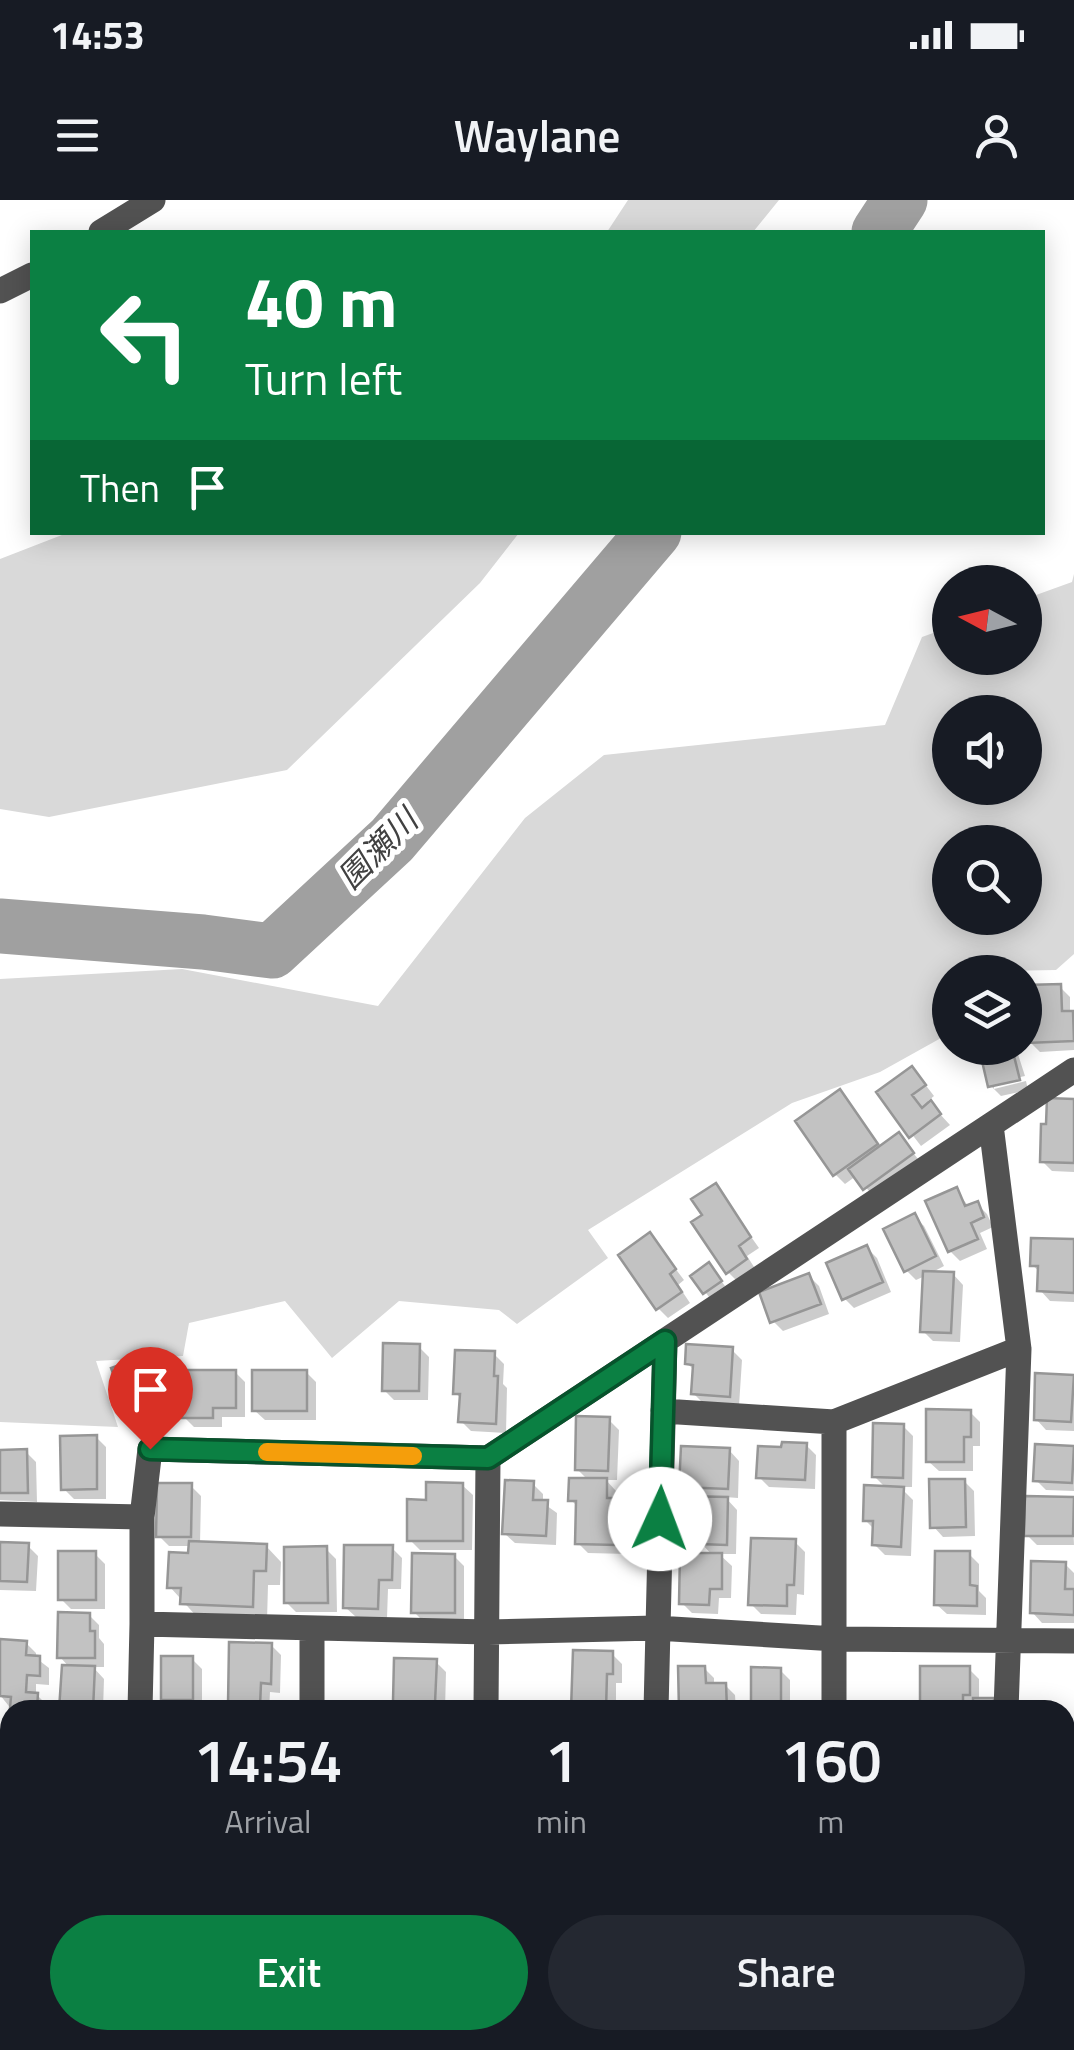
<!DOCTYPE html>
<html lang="en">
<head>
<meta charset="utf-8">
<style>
  body { margin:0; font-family:"Titillium Web","Noto Sans JP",sans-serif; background:#242831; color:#f1f3f6; height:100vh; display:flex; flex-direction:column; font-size:38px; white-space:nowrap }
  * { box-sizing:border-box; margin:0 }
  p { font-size:32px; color:#9ea1a6 }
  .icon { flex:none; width:55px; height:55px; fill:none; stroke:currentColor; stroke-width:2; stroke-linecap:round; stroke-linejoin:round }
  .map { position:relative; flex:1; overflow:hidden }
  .side { position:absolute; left:0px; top:1500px; width:1075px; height:350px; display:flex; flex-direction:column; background:#171b24; border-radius:30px 30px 0 0; box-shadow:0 5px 25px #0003 }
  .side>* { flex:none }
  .top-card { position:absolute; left:30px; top:30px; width:1015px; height:305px; border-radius:0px; box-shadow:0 5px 25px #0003; background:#0b8043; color:#fff; overflow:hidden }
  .needle { width:65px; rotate:277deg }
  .buttons { position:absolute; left:932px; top:365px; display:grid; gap:20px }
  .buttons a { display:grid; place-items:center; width:110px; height:110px; border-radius:50%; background:#171b24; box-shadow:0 5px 25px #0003; font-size:50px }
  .pin { position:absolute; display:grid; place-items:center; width:85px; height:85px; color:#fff; margin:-102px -42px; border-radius:50% 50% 50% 0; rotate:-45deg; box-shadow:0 0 10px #0007 }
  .pin .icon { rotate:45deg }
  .me { position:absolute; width:110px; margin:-55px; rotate:2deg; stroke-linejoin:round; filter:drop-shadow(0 0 8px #0008) }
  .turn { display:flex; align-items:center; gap:35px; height:210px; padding:0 50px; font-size:45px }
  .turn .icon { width:130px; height:130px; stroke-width:2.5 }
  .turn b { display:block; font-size:70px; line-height:85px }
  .then { display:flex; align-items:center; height:95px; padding:0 50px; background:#0003; gap:20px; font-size:38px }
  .eta { display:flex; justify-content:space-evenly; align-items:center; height:170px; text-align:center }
  .eta b { font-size:60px; font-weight:600; line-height:70px }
  .cta { display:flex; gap:20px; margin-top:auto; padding:20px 50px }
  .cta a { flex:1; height:115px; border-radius:60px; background:#0b8043; color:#fff; font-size:40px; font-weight:600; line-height:115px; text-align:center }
  .cta a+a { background:#242831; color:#f1f3f6 }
  .status { display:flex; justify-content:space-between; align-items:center; height:70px; padding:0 50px; background:#171b24; direction:ltr }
  .status svg { height:28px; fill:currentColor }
  header { display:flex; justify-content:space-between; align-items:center; height:130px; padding:0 50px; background:#171b24; font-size:45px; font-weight:600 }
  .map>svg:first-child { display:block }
  .green { fill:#d9d9d9; fill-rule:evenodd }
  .shadow { fill:#0003 }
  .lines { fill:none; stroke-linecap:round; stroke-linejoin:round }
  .river { stroke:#a0a0a0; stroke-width:55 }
  .building { fill:#c2c2c2; stroke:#969696; stroke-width:2.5 }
  .minor { stroke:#525252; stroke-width:25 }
  .route-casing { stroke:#07532c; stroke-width:25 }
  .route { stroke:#0b8043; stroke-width:18 }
  .slow { stroke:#f59e0b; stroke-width:18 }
  .labels { text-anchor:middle; stroke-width:10; stroke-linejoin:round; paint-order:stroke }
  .water-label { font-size:32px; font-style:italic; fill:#414141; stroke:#fff }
</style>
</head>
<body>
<div class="status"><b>14:53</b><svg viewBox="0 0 49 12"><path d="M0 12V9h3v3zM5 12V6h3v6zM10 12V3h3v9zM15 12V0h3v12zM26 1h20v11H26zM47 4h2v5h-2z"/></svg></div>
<header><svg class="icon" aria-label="menu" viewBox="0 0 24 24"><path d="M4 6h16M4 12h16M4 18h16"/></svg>Waylane<svg class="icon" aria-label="person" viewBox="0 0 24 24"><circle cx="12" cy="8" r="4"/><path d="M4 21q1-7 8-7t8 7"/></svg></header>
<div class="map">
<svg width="1074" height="1850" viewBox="0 0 1074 1850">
  <rect width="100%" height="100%" fill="#fff"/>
  <path class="green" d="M628 0H779L753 32H607Z
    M67 333V332L519 333 480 383 287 570 49 617 0 609V359Z
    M1074 374V754L1056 770 950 772V833L880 872 792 903 588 1030 608 1058 517 1124 499 1110 399 1101 332 1158 285 1101 189 1123 183 1156 96 1161 118 1227 0 1222V779L182 769 378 806 525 618 604 555 885 525 922 437 950 427V458H1025V399L1072 382ZM950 512H1025V588H950ZM950 642H1025V718H950Z"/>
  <path class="shadow" d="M1060 787 1070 797V813L1074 815V850L1040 852 1030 842 1029 826H1025V788Z
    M981 848H1016L1025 876 994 883V889L1026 881 1028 890 1001 896 991 886Z
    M921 879 934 896 928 901 950 925 921 946 880 893Z
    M840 892 881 948 899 935 922 964 875 998 856 976 845 984 835 974Z
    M1074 902V972L1052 971 1042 961Z
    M715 986 759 1048 747 1056 756 1070 738 1082 728 1072 706 1015Z
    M956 990 969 1007 977 1004 987 1014 993 1027 980 1033 987 1049 960 1061 950 1051Z
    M914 1016 924 1026 944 1066 929 1074H953L963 1085 960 1142 933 1141 923 1131 925 1076 916 1080 906 1070Z
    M650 1035 684 1080 678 1085 690 1103 668 1118 658 1108Z
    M1074 1042V1102L1050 1101 1040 1090 1041 1073 1032 1065Z
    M867 1048 877 1058 891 1092 854 1108 844 1098Z
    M713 1070 725 1086 709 1097 693 1076Z
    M809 1076 819 1086 829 1114 783 1131 773 1121Z
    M419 1147 429 1157 428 1200H394L384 1190Z
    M732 1150 742 1160 739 1206 703 1203 693 1193 695 1171 687 1163Z
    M494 1154 504 1164 503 1184 507 1188 506 1233 471 1231 461 1221 462 1199 455 1193Z
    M139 1160 149 1171 157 1192 162 1190 172 1201 179 1221 155 1231 131 1214Z
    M235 1172 245 1182V1217H222V1227H194L184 1217Z
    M306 1172 316 1182V1220H265L254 1210Z
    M1038 1176 1074 1177V1231L1046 1230 1036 1219Z
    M970 1212 980 1222V1246H973V1271H939L928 1261Z
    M609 1220 619 1230 617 1280H606L616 1291V1299L628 1311 627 1354 588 1353 578 1343V1307L571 1300 588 1280 577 1269Z
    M903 1226 913 1236 912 1287H900L913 1300 911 1356 885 1355 874 1344 875 1330 865 1320 887 1289 874 1276Z
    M96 1237 106 1247V1299H74L64 1289Z
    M806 1245 816 1255 815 1289 769 1287 759 1277Z
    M1073 1249 1074 1291 1046 1290 1036 1280Z
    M729 1250 739 1261 738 1298 725 1297 737 1310 736 1354H719L732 1366 731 1398H719L718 1414 692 1413 682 1403 713 1356 701 1343V1333L682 1316 695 1299 682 1286Z
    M0 1252H26L36 1262 37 1302 0 1300Z
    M964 1281 974 1291 975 1336 943 1337 933 1326Z
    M533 1284 543 1294V1303L557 1313 556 1345 515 1343 504 1333Z
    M462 1285 473 1295 472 1350H420L410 1340 428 1302Z
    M191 1286 201 1296 200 1344 266 1346 281 1362 280 1385H268L267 1421 198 1418 170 1387 191 1355V1346H169L159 1336Z
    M1072 1299 1074 1345H1037L1027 1335Z
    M795 1342 805 1352 804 1395 797 1394 796 1415 761 1414 751 1404Z
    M0 1345 28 1346 38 1356 36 1391 0 1390Z
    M392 1348 402 1358 401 1389H388L387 1418 356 1417 345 1407Z
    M326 1349 336 1359 337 1412H296L286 1402Z
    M95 1354 105 1364V1409H71L61 1399Z
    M969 1354 979 1364V1391L986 1398V1415L947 1414 936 1404Z
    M454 1356 464 1366V1422H424L414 1412Z
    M1065 1364 1074 1373V1423H1042L1032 1412Z
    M89 1415 99 1425V1438L104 1444V1467H93L104 1479 103 1510H62L70 1468 60 1457Z
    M0 1442 26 1443 36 1453V1458L49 1468V1485L36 1484V1494L47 1505V1510H12L0 1495Z
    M271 1445 281 1455 280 1493 270 1492 269 1510H237L230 1504Z
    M612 1454 622 1464V1483H616V1510H575Z
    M192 1459 202 1469V1510H174L163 1499Z
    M436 1462 446 1472 445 1510H405L395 1500Z
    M704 1468 714 1478V1485H725L735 1495 736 1510H682Z
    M969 1469 979 1479V1501L998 1510H923Z
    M780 1470 790 1480V1510H753Z
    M0 1535 10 1536V1596L0 1591Z
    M1065 1618H1074V1668H1065Z
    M10 1666V1726L1 1725 0 1697Z
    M1065 1687 1069 1692V1730H1065Z
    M0 1736H10V1786H7L10 1790V1840H105V1850H27L20 1843H0Z
    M157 1840H203V1850H167Z
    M220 1840H259V1850H226Z
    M332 1840H382V1850H341Z
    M401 1840H447V1850H405Z
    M498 1840H546L549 1850H498Z
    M560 1840H605V1850H559Z
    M683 1840H723L722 1850H683Z
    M848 1840H897L901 1850H848Z
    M925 1840H974L975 1850H925Z"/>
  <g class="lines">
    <path class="river" d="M879 32 900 0
      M0 726 203 742 272 751 392 640 654 332"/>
  </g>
  <path class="building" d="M1061 784 1062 811H1073L1074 841 1027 843 1025 785Z
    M979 848H1012L1020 880 988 887Z
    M912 866 926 885 912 895 922 908 931 900 941 914 909 938 876 892Z
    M840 889 878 944 833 976 795 921Z
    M1047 898 1074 899V963L1040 962 1041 924H1046Z
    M899 932 914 953 863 990 848 969Z
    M716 983 751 1037 739 1046 747 1059 726 1074 691 1022 702 1015 691 999Z
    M957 987 965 1006 978 1001 984 1017 971 1023 978 1039 948 1052 925 1001Z
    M915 1013 936 1056 904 1072 883 1029Z
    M650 1032 676 1069 670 1074 682 1092 656 1110 618 1055Z
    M1031 1038 1074 1039V1093L1037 1091 1038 1066H1030Z
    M867 1045 883 1082 842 1100 826 1063Z
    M709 1062 722 1081 703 1094 690 1076Z
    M923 1071 954 1072 951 1133 920 1132Z
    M809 1073 821 1104 770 1123 759 1092Z
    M383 1143 420 1144 419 1191H382Z
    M686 1144 733 1147 730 1197 691 1194 693 1165 685 1164Z
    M455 1150 495 1151 494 1176H498L496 1224 458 1222 460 1194H453Z
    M139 1158 152 1191 162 1188 171 1211 142 1222 139 1212 129 1216 111 1168Z
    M182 1170H236V1208H213V1218H182Z
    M252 1170H307V1211H252Z
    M1035 1173 1074 1175 1071 1222 1034 1220Z
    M926 1209 971 1210V1237H964V1262H926Z
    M576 1216 610 1217 608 1271 575 1270Z
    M873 1223 904 1224 903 1278 872 1277Z
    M97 1235V1289L61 1290 60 1236Z
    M782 1242 807 1243 805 1280 756 1278 758 1246 781 1247Z
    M1035 1244 1074 1246 1072 1283 1033 1281Z
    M681 1246 730 1248 728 1289 679 1287Z
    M27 1249 28 1293H0V1250Z
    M569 1278H607V1298H619L617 1345 575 1344 576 1301H568Z
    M929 1279H965L966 1327 930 1328Z
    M505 1280 534 1281 533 1300H548L546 1336 502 1334Z
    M426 1282 463 1283V1341H407V1299L426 1300Z
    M157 1283H192L191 1337H156Z
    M864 1285 904 1287 901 1347 872 1345 873 1321H863Z
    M680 1296 728 1297 727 1345 698 1344 699 1326H691V1317H680Z
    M1025 1296 1074 1297 1073 1336H1024Z
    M751 1338 796 1339 794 1385H787V1406L748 1405Z
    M189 1341 267 1344 266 1371H254L253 1407 180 1404 181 1388H167L169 1352 188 1353Z
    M0 1342 29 1343 27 1382 0 1381Z
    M344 1345H393L392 1380H379L378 1409 343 1408Z
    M327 1346 328 1403H284V1347Z
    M58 1351H96V1400H58Z
    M935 1351H970V1385L977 1386V1406L934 1405Z
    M412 1353 455 1354V1413H411Z
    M680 1353H722V1389H710L709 1405 679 1404Z
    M1031 1361 1066 1362 1065 1389H1074V1415L1030 1413Z
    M58 1412 90 1413V1431H95V1458H57Z
    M0 1439 27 1441 26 1455 40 1456V1476L27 1475 26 1492 38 1493 37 1510H10V1519H9L11 1497 0 1496Z
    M229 1442 272 1443 271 1484 261 1483 260 1506 228 1505Z
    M573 1450 613 1451V1474H607L606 1510H571Z
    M161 1456H193V1500H161Z
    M394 1458 437 1459 435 1503 393 1501Z
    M62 1465 95 1466 93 1510H59Z
    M678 1466H705L706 1483H726L727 1510H679Z
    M920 1466H970V1495H963V1510H920Z
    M751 1467 781 1468V1510H751Z
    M973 1498H994V1510H973Z
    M0 1533H10V1587H0Z
    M1065 1616H1074V1659H1065Z
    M4 1664H10V1717H0V1676H4Z
    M0 1734H10V1778L0 1777Z
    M0 1785H9L8 1834H0Z
    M19 1840H96L95 1848 19 1846Z
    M218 1840H250L249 1846H218Z
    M337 1840H373L372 1850 336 1849Z
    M399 1840H438V1847L399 1848Z
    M496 1840H540V1850H496Z
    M557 1840H595V1850H557Z
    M680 1840H713V1850H680Z
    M846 1840H892V1850H846Z
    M923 1840H968V1850H922Z"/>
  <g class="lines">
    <path class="minor" d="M101 32 153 0
      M0 91 32 75
      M663 1211 834 1222 1019 1149 991 925
      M834 1222V1510
      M488 1258 1074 870
      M0 1314 142 1317V1424
      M142 1317 150 1249 488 1258 486 1510
      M140 1510 142 1424 488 1432 656 1428 836 1439 1074 1441
      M312 1510V1428
      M656 1510 665 1141
      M1006 1510 1019 1149
      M135 1850V1840
      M310 1850V1840
      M480 1850V1840
      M653 1850V1840
      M828 1850V1840
      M1003 1850 1004 1840"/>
  </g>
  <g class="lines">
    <defs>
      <path id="route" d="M150 1249 488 1258 665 1141 660 1319"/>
    </defs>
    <use href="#route" class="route-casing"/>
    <use href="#route" class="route"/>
    <path class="slow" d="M267 1252 413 1256"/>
  </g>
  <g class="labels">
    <g class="water-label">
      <text transform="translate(378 649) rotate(-45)" y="11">園瀬川</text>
    </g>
  </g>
</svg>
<div class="buttons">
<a><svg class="needle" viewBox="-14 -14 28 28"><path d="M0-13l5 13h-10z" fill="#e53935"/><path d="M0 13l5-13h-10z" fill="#9ea1a6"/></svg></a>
<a><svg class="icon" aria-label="sound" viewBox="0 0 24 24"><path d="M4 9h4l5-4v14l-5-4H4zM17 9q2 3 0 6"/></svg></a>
<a><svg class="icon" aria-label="search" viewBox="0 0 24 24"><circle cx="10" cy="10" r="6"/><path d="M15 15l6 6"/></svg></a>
<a><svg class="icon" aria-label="layers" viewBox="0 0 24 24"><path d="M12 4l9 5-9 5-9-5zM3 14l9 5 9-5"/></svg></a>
</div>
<div class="pin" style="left:150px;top:1249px;background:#d93025"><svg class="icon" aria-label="arrive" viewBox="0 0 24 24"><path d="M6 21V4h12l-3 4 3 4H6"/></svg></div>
<svg class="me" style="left:660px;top:1319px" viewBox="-20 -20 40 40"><circle r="19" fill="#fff"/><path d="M0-13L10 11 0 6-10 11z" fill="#0b8043"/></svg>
<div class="top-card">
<div class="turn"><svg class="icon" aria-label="left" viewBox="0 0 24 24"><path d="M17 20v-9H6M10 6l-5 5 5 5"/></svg><div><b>40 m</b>Turn left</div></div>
<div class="then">Then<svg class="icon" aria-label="arrive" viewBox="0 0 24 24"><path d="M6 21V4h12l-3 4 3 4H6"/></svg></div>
</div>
<section class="side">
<div class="eta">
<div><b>14:54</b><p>Arrival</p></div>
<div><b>1</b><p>min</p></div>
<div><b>160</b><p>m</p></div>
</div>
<div class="cta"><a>Exit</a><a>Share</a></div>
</section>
</div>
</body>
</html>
